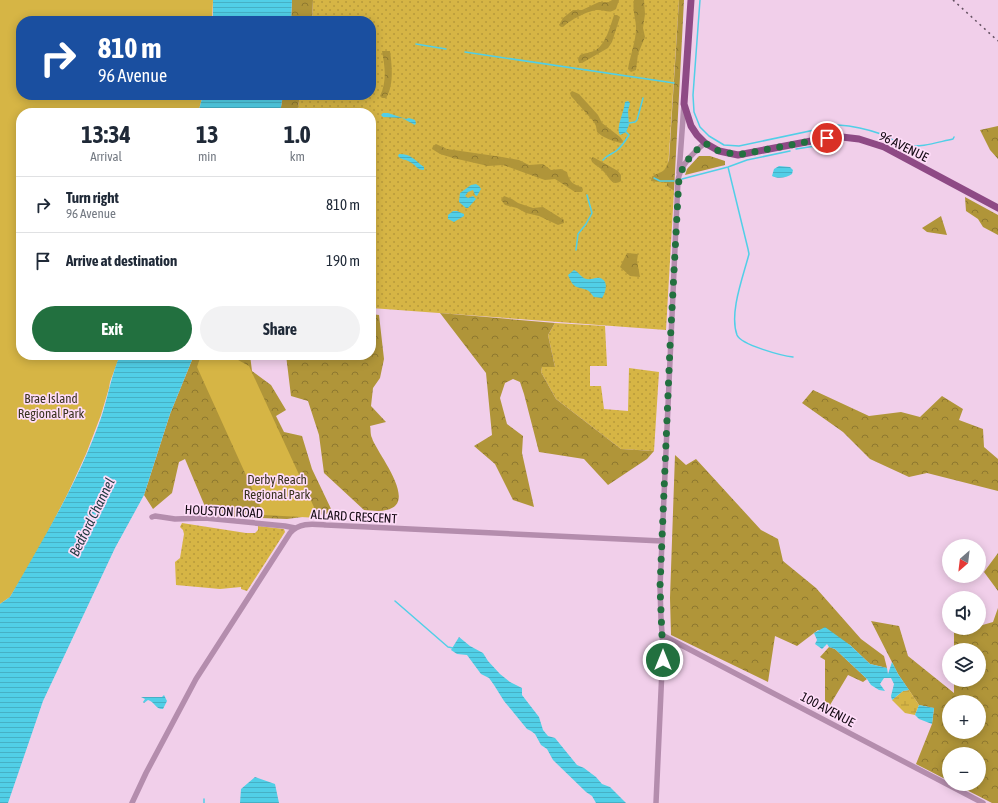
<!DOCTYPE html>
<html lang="en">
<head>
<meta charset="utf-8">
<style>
  body { margin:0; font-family:"Asap Condensed",sans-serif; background:#f2f2f3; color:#1f2937; height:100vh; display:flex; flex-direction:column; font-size:15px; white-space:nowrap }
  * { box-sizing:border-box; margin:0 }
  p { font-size:13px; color:#747a83 }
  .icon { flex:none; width:22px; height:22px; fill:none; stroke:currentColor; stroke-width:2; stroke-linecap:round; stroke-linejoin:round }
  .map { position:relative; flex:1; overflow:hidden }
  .sheet { position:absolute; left:16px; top:108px; width:360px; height:252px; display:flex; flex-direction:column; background:#fff; border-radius:16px; box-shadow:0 2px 10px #0003 }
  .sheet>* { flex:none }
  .top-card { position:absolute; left:16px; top:16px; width:360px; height:84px; border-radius:16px; box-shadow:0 2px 10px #0003; background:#1a4fa0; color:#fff; overflow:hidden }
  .needle { width:26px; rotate:208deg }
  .fabs { position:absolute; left:942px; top:539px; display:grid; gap:8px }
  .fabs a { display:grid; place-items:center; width:44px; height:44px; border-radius:50%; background:#fff; box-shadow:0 2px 10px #0003; font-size:20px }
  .pin { position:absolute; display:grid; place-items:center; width:34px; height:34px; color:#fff; margin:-17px; border:2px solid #fff; border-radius:50%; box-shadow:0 1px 4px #0007 }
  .me { position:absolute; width:44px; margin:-22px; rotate:0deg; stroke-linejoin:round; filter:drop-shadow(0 0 3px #0008) }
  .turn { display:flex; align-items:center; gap:14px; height:84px; padding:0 16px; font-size:18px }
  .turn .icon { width:52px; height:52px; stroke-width:2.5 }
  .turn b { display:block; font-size:28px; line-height:34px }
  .eta { display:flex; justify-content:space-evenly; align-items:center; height:68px; text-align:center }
  .eta b { font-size:24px; font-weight:700; line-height:28px }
  .action { display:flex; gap:8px; margin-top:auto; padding:8px 16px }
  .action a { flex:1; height:46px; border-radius:24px; background:#22703f; color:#fff; font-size:16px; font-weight:700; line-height:46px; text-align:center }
  .action a+a { background:#f2f2f3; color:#1f2937 }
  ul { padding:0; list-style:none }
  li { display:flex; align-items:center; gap:12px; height:56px; padding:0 16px; border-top:1px solid #e0e1e3 }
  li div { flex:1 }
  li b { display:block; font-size:15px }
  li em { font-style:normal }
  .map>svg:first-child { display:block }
  .grass { fill:url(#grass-dots) }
  .forest { fill:url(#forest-crowns); fill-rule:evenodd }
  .wetland { fill:url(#wetland-marsh) }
  .green { fill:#d6b545 }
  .water { fill:url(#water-rules) }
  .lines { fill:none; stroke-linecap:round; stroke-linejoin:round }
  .stream { stroke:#51cfe7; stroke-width:1.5 }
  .minor { stroke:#b48dad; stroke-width:5.5 }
  .major { stroke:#8e4a85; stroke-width:7 }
  .rail { stroke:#635060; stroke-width:1.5; stroke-dasharray:2 4; stroke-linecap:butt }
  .route { stroke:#22703f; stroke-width:7; stroke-dasharray:0 12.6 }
  .labels { text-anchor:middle; stroke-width:3.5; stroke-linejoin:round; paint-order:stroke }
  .street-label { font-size:13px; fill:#130912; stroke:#fedcf8 }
  .park-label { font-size:13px; fill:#3a331f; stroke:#fedcf8 }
  .water-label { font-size:14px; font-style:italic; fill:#1e393f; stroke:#fedcf8 }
</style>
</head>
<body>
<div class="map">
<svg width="998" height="803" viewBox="0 0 998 803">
  <defs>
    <pattern id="grass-dots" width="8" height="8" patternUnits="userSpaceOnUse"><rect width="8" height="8" fill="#d6b545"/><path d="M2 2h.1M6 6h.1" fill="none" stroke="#b79a3b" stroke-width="1.8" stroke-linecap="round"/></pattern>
    <pattern id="forest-crowns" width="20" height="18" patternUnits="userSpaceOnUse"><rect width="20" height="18" fill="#b09539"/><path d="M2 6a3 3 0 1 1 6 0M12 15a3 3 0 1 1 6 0" fill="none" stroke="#8e782f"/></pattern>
    <pattern id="wetland-marsh" width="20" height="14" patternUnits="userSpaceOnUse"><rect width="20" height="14" fill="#d6b545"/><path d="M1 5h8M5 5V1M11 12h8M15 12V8" fill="none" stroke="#b79a3b"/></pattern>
    <pattern id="water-rules" width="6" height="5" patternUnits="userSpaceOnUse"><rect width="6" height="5" fill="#51cfe7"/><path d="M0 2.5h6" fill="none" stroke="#46b0c5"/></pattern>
  </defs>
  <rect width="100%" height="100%" fill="#f1cfea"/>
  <path class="grass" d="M313 0H679L667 185 674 191 666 330 371 308V113H297L300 95H371V21H312Z
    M555 323 605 326 607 366H590V386H601L604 409 628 411 629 368 659 372 654 451 621 449 556 399 541 372 542 367H555L548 335Z
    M182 523 246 533H255L258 530V526L284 529 285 532 247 591 241 589V587L220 589 176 585 175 562 180 558 184 534 183 530 180 527Z"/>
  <path class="forest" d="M292 0H313L312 21H291Z
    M612 0H619L616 9C609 14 606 10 598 10 589 10 570 20 563 27H561L559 25 563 18 573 10H582L599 2H609Z
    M634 0H644L645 14 643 28 645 37 638 54 636 70 631 72 628 69C630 56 636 41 636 28 636 18 632 11 634 0Z
    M679 0H684L674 191 667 186V183L651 181C651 173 660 175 665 169 666 167 668 163 669 160Z
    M614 15H617L620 17 612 42 608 48 582 63H579L578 59 580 55C585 53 590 53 596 50 606 43 610 27 614 15Z
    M382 51H390C392 65 394 86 386 98H382L380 96C387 81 385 67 382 51Z
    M572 91 579 94 598 115 602 123 620 137 623 141 621 143C613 141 603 138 597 132L596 126 594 122 571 96 570 93Z
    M283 95H300L297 113H280Z
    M998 126V159L990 150 980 130Z
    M436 144 447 149 502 157 519 160 529 165 543 164 551 170 561 169 567 172C569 181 573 185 582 187L583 190 582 192H575L555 179 545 180 539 178 503 165 488 166 453 158 440 154 432 149 433 146Z
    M699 156H710L725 161V165L685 175 687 169Z
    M593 157 618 171 621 175V181C612 187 610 178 604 172 601 168 596 166 592 162L591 159Z
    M504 196 512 199 518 203 533 208 543 207 564 220V223L558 225 539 216 526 213 517 208 505 205 501 200Z
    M965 197 998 215V235L983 227 978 219 966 211Z
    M941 216 947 235 927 232 922 228Z
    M627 253 638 254 637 261 640 277 630 276 620 267Z
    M440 313 555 323 548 335 555 367H542L541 372 556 399 621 449 654 451 647 459 608 485 584 459 539 452 524 394 520 382 513 379 505 383 500 398 507 424 523 436 522 453 534 507 513 500 495 464 474 446 492 435 486 373Z
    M371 314 379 315 384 359 380 378 373 388 371 406 386 422 370 426C371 429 370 434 372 438 376 452 420 504 386 510 379 512 370 510 364 510L324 473 319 435 308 401 291 396 286 355H371Z
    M194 355H250L252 371 271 385 286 410 276 416 284 432 302 436 312 469 333 513 287 519 209 516 185 459 179 462 172 493 153 509 144 495 170 414Z
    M813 390 869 416 901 412 920 417 942 396 963 409 959 420 983 429 984 447 998 459V491L927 473 909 477 870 459 843 432 802 403Z
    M675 455 686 465 696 459 761 530 778 539 783 561 816 588 861 639 884 656 887 668 870 664 850 645 818 630 797 646 775 636 768 682 671 635 670 598Z
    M998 553V591L984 572Z
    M998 608V803H992L955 784H979V754H949V781L916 764 932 724 934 708 919 705 898 674 871 621 899 626 908 656 954 693V680H979V650H954V633L971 628H979V626L993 622ZM949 702H979V732H949Z
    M829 647 835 649 867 679 863 682 848 675 830 705 825 703V660L820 657Z"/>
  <path class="wetland" d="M909 690 919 705 915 715 905 713 892 700 903 691Z"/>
  <path class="green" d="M0 0H213L212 21H21V95H203L198 113H21V355H120L110 382 109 388 101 415 86 454 68 493 38 551 10 597 0 604Z
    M201 355H229L249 366 319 518 264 515 197 367Z"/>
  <path class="water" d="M213 0H292L291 21H213Z
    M203 95H283L280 113H198Z
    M628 101 630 103 628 111 629 125 626 132 620 135 619 133C617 125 624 112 625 102Z
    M383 113H388L406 119 409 118 415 120 416 123 415 125 402 118 383 117 381 115Z
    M399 154C412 154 414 160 424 167V170C417 170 416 165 410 162 405 159 401 160 398 156Z
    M779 166 790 167 793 170 792 174C787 178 777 179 772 176L774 169Z
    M476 184 479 186 481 189 477 196 475 195 473 190 468 192 465 196 468 198 473 196 476 199 468 208H466L459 202 460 193 471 185Z
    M453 211H457L464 214V216L454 222 448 219V215Z
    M574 270C579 272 581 278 587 279 591 280 596 277 600 278 609 281 606 292 602 298L594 297C592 295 590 291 587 290 575 286 574 289 568 275Z
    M120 355H194L170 414 144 495 115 548 43 701 8 803H0V604L10 597C43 539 79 481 101 418 108 397 111 376 120 355Z
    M825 627 850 645 870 664 887 668 888 674 892 662 898 674 909 690 903 691 892 700 891 696 894 684 891 678H884L880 684 885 691 879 690 871 685 867 679 835 649 829 647 827 644 822 649 815 644 817 640 814 633Z
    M459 637 470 646 483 653 488 661 500 674 510 682 522 688V695L539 717 543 730 548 736 555 738 577 765 584 768 596 777 602 784 610 787 626 803H596L592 796 586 792 553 760 547 749 541 745 535 734 531 731 527 729 504 701 494 685 489 678 481 674 467 655 457 654 451 650Z
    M164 695 167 701 163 709C155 709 155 702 148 700L144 703 143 702 145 699 141 697H162Z
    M919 705 934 708 932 724 919 719 915 715Z
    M255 777 275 784 279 803H240L241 789Z"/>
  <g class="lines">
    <path class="stream" d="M700 0 693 95 694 112 700 127 709 136 724 145 739 146 838 125C853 126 867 129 881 134 889 138 897 143 906 145 921 148 938 142 953 139L954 137
      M416 44 446 49
      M465 52 674 83
      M629 123 635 122 637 120 643 98
      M796 149 835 143
      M603 160C607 155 612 154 616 151 621 147 626 140 629 135L626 132
      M728 167 748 249 749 254C743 277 729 313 737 335 741 345 783 356 793 357
      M654 178 660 181H674
      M682 179 728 167 747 160 790 151
      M576 250 578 234 586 224 592 213 587 195
      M395 601 448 647 453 648
      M204 803V799"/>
    <path class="minor" d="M679 173 684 104
      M152 517 155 516 175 519 205 518 285 526 295 528
      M662 635 983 803
      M132 803 146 773 196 679 290 533C299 522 313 524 326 525L662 541
      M656 803 663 647 661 619 660 587 678 180C681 164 693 153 705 143"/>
    <path class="major" d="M691 0 684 104 691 126 697 135 705 143 719 151 738 155 827 138 842 137 859 139 884 147 998 208"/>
    <path class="rail" d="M953 0 998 41"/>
  </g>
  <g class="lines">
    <path class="route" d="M663 660 660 587 670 347 679 177C685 162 691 154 705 143L714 149 725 153 743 154 827 138"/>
  </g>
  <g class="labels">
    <g class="street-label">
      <text transform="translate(904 146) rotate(26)" y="5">96 AVENUE</text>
      <text transform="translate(224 511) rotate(3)" y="5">HOUSTON ROAD</text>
      <text transform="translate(354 516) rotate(3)" y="5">ALLARD CRESCENT</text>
      <text transform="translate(828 709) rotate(28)" y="5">100 AVENUE</text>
    </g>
    <g class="park-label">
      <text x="51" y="403">Brae Island<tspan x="51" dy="15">Regional Park</tspan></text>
      <text x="277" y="484">Derby Reach<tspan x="277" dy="15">Regional Park</tspan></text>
    </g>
    <g class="water-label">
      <text transform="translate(92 517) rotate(-64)" y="5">Bedford Channel</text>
    </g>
  </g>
</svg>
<div class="fabs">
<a><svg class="needle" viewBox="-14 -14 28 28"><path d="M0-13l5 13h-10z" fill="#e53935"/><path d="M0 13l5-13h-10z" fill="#747a83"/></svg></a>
<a><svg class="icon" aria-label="sound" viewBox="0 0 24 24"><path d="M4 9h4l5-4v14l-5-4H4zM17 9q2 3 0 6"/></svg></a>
<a><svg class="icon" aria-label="layers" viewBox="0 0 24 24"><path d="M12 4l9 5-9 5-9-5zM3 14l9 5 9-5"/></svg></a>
<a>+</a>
<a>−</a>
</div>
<div class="pin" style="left:827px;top:138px;background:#d93025"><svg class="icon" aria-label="arrive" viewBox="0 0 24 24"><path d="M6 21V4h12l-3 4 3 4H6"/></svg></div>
<svg class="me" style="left:663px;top:660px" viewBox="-20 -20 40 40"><circle r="17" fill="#22703f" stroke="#fff" stroke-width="3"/><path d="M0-11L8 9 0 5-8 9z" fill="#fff"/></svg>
<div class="top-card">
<div class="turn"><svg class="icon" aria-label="right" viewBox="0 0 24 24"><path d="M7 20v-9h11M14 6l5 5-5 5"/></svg><div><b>810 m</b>96 Avenue</div></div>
</div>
<section class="sheet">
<div class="eta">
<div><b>13:34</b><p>Arrival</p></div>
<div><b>13</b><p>min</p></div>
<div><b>1.0</b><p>km</p></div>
</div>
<ul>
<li><svg class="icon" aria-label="right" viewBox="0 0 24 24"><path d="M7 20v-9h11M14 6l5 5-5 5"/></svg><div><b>Turn right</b><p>96 Avenue</p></div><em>810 m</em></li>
<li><svg class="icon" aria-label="arrive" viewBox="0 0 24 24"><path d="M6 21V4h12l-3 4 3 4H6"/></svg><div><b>Arrive at destination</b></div><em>190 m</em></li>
</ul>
<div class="action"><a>Exit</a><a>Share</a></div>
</section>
</div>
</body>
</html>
